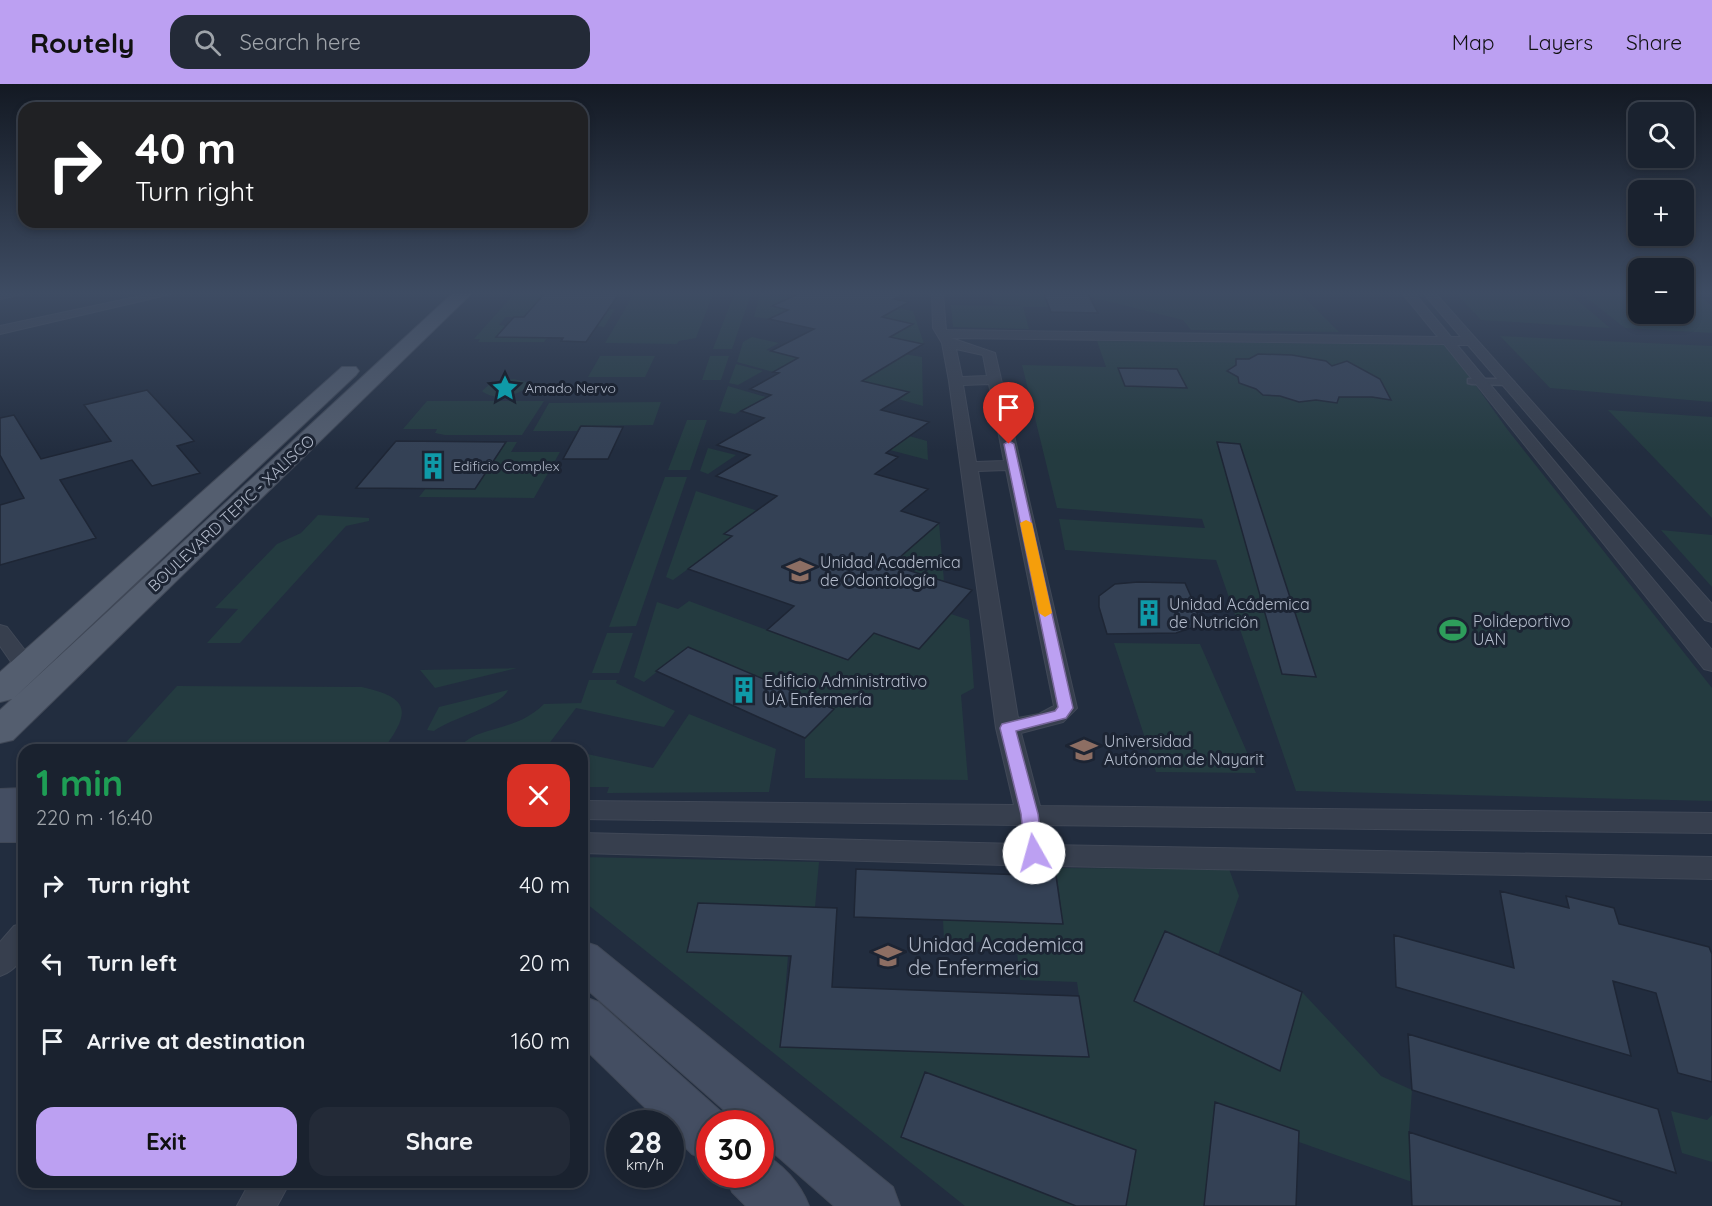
<!DOCTYPE html>
<html lang="en">
<head>
<meta charset="utf-8">
<style>
  body { margin:0; font-family:Quicksand,sans-serif; background:#232a37; color:#f1f3f6; height:100vh; display:flex; flex-direction:column; font-size:22px; white-space:nowrap }
  * { box-sizing:border-box; margin:0 }
  p { font-size:20px; color:#9fa4aa }
  .icon { flex:none; width:33px; height:33px; fill:none; stroke:currentColor; stroke-width:2; stroke-linecap:round; stroke-linejoin:round }
  .map { position:relative; flex:1; overflow:hidden }
  .details { position:absolute; left:18px; top:660px; width:570px; height:444px; display:flex; flex-direction:column; background:#1a222f; border-radius:18px; box-shadow:0 3px 9px #0003,0 0 0 2px #383f4b }
  .details>* { flex:none }
  .hud { position:absolute; left:18px; top:18px; width:570px; height:126px; border-radius:18px; box-shadow:0 3px 9px #0003,0 0 0 2px #383f4b; background:#202124; color:#fff; overflow:hidden }
  .tools { position:absolute; left:1628px; top:18px; display:grid; gap:12px }
  .tools a { display:grid; place-items:center; width:66px; height:66px; border-radius:12px; background:#1a222f; box-shadow:0 3px 9px #0003,0 0 0 2px #383f4b; font-size:30px }
  .speed { position:absolute; left:606px; top:1026px; display:flex; gap:12px; font-size:30px; font-weight:700; text-align:center }
  .speed>* { display:grid; place-content:center; width:78px; height:78px; border-radius:50%; background:#1a222f; box-shadow:0 3px 9px #0003,0 0 0 2px #383f4b; line-height:1 }
  .speed small { font-size:15px; font-weight:400 }
  .speed .limit { border:9px solid #d22; background:#fff; color:#111 }
  .pin { position:absolute; display:grid; place-items:center; width:51px; height:51px; color:#fff; margin:-62px -26px; border-radius:50% 50% 50% 0; rotate:-45deg; box-shadow:0 0 6px #0007 }
  .pin .icon { rotate:45deg }
  .me { position:absolute; width:66px; margin:-33px; rotate:353deg; stroke-linejoin:round; filter:drop-shadow(0 0 4px #0008) }
  .turn { display:flex; align-items:center; gap:21px; height:126px; padding:0 18px; font-size:27px }
  .turn .icon { width:78px; height:78px; stroke-width:2.5 }
  .turn b { display:block; font-size:42px; line-height:51px }
  .round { display:grid; place-items:center; flex:none; width:63px; height:63px; border-radius:18px; background:#232a37 }
  .overview { display:flex; align-items:center; justify-content:space-between; height:102px; padding:0 18px }
  h1 { font-size:36px; font-weight:700; line-height:45px; color:#1e9e55 }
  .button { display:flex; gap:12px; margin-top:auto; padding:12px 18px }
  .button a { flex:1; height:69px; border-radius:18px; background:#bca0f2; color:#111; font-size:24px; font-weight:700; line-height:69px; text-align:center }
  .button a+a { background:#232a37; color:#f1f3f6 }
  ul { padding:0; list-style:none }
  li { display:flex; align-items:center; gap:18px; height:78px; padding:0 18px }
  li div { flex:1 }
  li b { display:block; font-size:22px }
  li em { font-style:normal }
  header { display:flex; align-items:center; gap:36px; box-sizing:border-box; height:84px; padding:0 30px; background:#bca0f2; color:#111 }
  header strong { font-size:28px }
  nav { display:flex; gap:33px; margin-inline-start:auto; font-size:21px }
  .search { width:420px; height:54px; background:#232a37; display:flex; align-items:center; gap:15px; box-sizing:border-box; padding:0 21px; border-radius:18px; color:#9fa4aa; font-size:22px }
  .map>svg:first-child { display:block }
  .green { fill:#243b40 }
  .building { fill:#344155; stroke:#1e2635; stroke-width:1.5 }
  .lines { fill:none; stroke-linecap:round; stroke-linejoin:round }
  .pedestrian-casing { stroke:#404857; stroke-width:3 }
  .minor-casing { stroke:#404857; stroke-width:2 }
  .secondary-casing { stroke:#404857; stroke-width:2 }
  .primary-casing { stroke:#404857; stroke-width:2 }
  .pedestrian { fill:#373f4e; fill-rule:evenodd }
  .minor { fill:#373f4e; fill-rule:evenodd }
  .secondary { fill:#444e62; fill-rule:evenodd }
  .primary { fill:#545e6f; fill-rule:evenodd }
  .route { fill:#bca0f2; stroke:#7a689d; stroke-width:1.5 }
  .slow { fill:#f59e0b }
  .labels { text-anchor:middle; stroke-width:6; stroke-linejoin:round; paint-order:stroke }
  .far-poi-label { font-size:14px; fill:#b2baca; stroke:#1c2433; text-anchor:start }
  .street-label { font-size:16px; fill:#b2baca; stroke:#1c2433 }
  .poi-label { font-size:16px; fill:#b2baca; stroke:#1c2433; text-anchor:start }
  .near-poi-label { font-size:20px; fill:#b2baca; stroke:#1c2433; text-anchor:start }
</style>
</head>
<body>
<header>
<strong>Routely</strong>
<div class="search"><svg class="icon" aria-label="search" viewBox="0 0 24 24"><circle cx="10" cy="10" r="6"/><path d="M15 15l6 6"/></svg>Search here</div>
<nav><a>Map</a><a>Layers</a><a>Share</a></nav>
</header>
<div class="map">
<svg width="1712" height="1122" viewBox="0 0 1712 1122">
  <rect width="100%" height="100%" fill="#222d3f"/>
  <path class="green" d="M514 210H544L533 224 615 225 604 243 531 233H506L499 241 506 242 497 253 547 254 544 258H478L480 255H474Z
    M634 210H713L696 254 679 257 677 260 605 259Z
    M734 210H751L732 265H713Z
    M760 210 791 213 773 222 851 215 913 227 924 260 781 230 769 235 754 233Z
    M991 210H1044L1049 223H1023L1029 245 953 243 951 221 1023 222 993 220Z
    M1088 210H1301L1339 248 1191 246 1183 236 1090 213Z
    M1457 210H1570L1610 244 1481 236Z
    M1582 210H1638V230H1683V210H1695L1712 221V249L1625 244Z
    M1500 252 1712 262V318L1550 304Z
    M752 253 779 259 766 266 771 267 798 253 922 273 923 322 898 315 908 308 788 280 773 288 737 278 743 258Z
    M1097 257 1447 261 1507 345 1712 604V717L1296 707 1216 476 1065 466 1059 435 1205 444 1202 435 1057 424 1022 281 1106 283Z
    M600 272H655L645 293H588Z
    M710 272H729L721 296H702Z
    M736 280 763 287 738 301 729 299Z
    M514 295 526 298 527 303C516 313 494 317 482 307L492 298Z
    M728 302 766 313 735 330 719 327Z
    M427 317H544L522 351H445L435 349 437 345H403Z
    M661 318 653 341 580 342 577 347H533L549 319Z
    M812 325 927 357 928 376 886 365Z
    M1608 326 1712 333V434Z
    M687 336H707L690 386H668Z
    M506 358H517L511 368H560L534 414 419 413 426 404 475 405Z
    M708 364 736 371 708 390 700 387Z
    M665 393H687L636 542 609 543Z
    M696 407 814 445 920 456 939 439 944 497 746 434 725 450 750 458 725 477 707 471 673 496 666 493Z
    M318 431 369 434V437L346 442 240 559H207L238 525 215 524 277 460 301 449Z
    M1661 446 1712 451V503Z
    M879 506 969 536 974 604 961 611 968 696 805 694V654L688 563 644 598 634 593 657 518 678 525 689 517 847 576Z
    M607 549H633L619 589H592Z
    M1114 559 1200 560 1256 689 1156 688Z
    M517 584 435 604 420 586Z
    M589 596H617L616 599 675 627 664 643 576 624 548 661 570 666H453C461 661 470 653 479 650 503 642 525 639 544 620L581 619Z
    M177 602 362 603C412 614 410 629 383 666H119Z
    M508 606C502 622 451 634 434 647L427 646 439 623Z
    M689 630 776 665 769 708 607 709 609 703H588L582 699V669L653 684Z
    M582 773 819 778 815 823 698 819 687 868 788 872 781 963 1088 973 1077 898 1020 896 1016 859 944 857 943 836 1063 840 1056 784 1229 785 1239 812 1218 871 1165 847 1134 917 1279 986 1302 908 1381 992 1412 1006 1409 1048 1412 1098 1299 1058V1047L1215 1019 1204 1122H965L582 816Z
    M1671 1027 1707 1036 1712 1031V1078L1682 1069Z"/>
  <path class="building" d="M544 210H619L586 258 561 257 563 254 496 253 514 233H524Z
    M798 210H903L894 215 909 218 882 233 913 240 890 253 923 260 862 297 909 308 881 326 929 338 886 369 898 373 875 390 928 405 901 427 939 439 891 481 972 506 919 565 874 549 848 576 767 546 794 522 688 485 732 452 724 450 777 412 716 392 750 371 717 361 764 334 741 327 771 311 750 305 779 289 773 288 798 274 771 267 814 245 769 235 788 226 772 222Z
    M1044 210H1088L1098 229 1051 228Z
    M1258 270 1292 271 1326 277 1332 282 1347 277 1380 295 1391 316 1372 313H1339L1337 319 1316 316 1299 318 1280 312 1263 311 1256 305 1239 299 1238 293 1227 287 1236 281V275H1249Z
    M1118 284 1177 285 1187 304 1125 302Z
    M147 306 194 357 177 362 200 389 152 402 132 376 60 396 96 454 0 481V421L24 414 0 371V334L14 331 41 375 111 357 84 321Z
    M581 342 623 343 608 375H563Z
    M396 357 506 358 475 405 356 404Z
    M1217 358 1240 360 1316 593 1282 590Z
    M1138 498 1185 499 1196 524 1198 534 1195 540 1191 544 1176 549 1107 550 1099 523V512L1115 500Z
    M688 563 834 625 805 654 656 587Z
    M856 785 1056 792 1063 840 854 833Z
    M1500 807 1569 824 1566 812 1614 824 1619 840 1709 863 1712 870V998L1678 989 1656 909 1613 897 1631 972 1396 903 1394 851 1514 884Z
    M698 819 837 824 832 903 1079 912 1089 973 780 963 791 872 687 868Z
    M1165 847 1302 908 1280 987 1134 917Z
    M1408 950 1658 1025 1676 1089 1412 1006Z
    M925 988 1136 1066 1126 1122H1076L901 1053Z
    M1215 1018 1299 1047 1296 1122H1204Z
    M1409 1048 1622 1118 1621 1122H1412Z"/>
  <g class="lines">
    <defs>
      <path id="pedestrian" d="M1468 295H1509L1514 298 1509 301 1472 300 1468 299Z"/>
      <path id="minor" d="M0 210H23L0 215Z
        M150 210H171L0 250V242Z
        M932 210H943L946 246 1438 253 1403 210H1415L1451 253H1461L1424 210H1436L1712 520V538L1705 536 1468 261H1457L1712 566V587L1704 585 1444 260 951 254 995 269 1077 624 1063 638 1021 649 1040 722 1712 729V749L1043 741 1046 761 1712 773V795L1005 781 582 769V749L1020 760 1017 741 582 735V717L1014 721 996 644 949 297 942 259 933 244ZM956 265 983 271 987 292 962 293ZM989 300 1004 377 976 378 963 301ZM1006 386 1054 622 1039 630 1018 634 978 387Z
        M0 541 7 543 34 578 37 583 34 588H18L0 562Z
        M24 839C24 863 26 883 0 892V858L14 842Z
        M250 1098H290L277 1122H237Z"/>
      <path id="secondary" d="M24 704V758H0V705Z
        M582 857 597 862 893 1103 900 1122H834L760 1057V1040H740L582 901Z
        M582 912 598 918 728 1034 730 1040H710V1077L692 1070 670 1048V1040H662L582 962Z
        M760 1069C782 1078 801 1101 809 1122H746L732 1108 725 1090H760Z"/>
      <path id="primary" d="M452 210H471L13 656 0 659V626L12 615 0 618V588L342 283H356L359 287 356 291 14 614Z"/>
    </defs>
    <use href="#pedestrian" class="pedestrian-casing"/>
    <use href="#minor" class="minor-casing"/>
    <use href="#secondary" class="secondary-casing"/>
    <use href="#primary" class="primary-casing"/>
    <use href="#pedestrian" class="pedestrian"/>
    <use href="#minor" class="minor"/>
    <use href="#secondary" class="secondary"/>
    <use href="#primary" class="primary"/>
  </g>
  <linearGradient id="sky" x2="0" y2="1"><stop stop-color="#131923"/><stop offset="0.57" stop-color="#3e4c63"/><stop offset="1" stop-color="#3e4c63" stop-opacity="0"/></linearGradient>
  <rect width="1712" height="367" fill="url(#sky)"/>
  <path class="route" d="M1009 357 1014 360 1073 624 1066 634 1016 647 1038 730 1043 769 1040 774H1028L1025 769 1021 730 1000 644 1002 640 1055 627 1058 623 1004 360Z"/>
  <path class="slow" d="M1026 436 1032 439 1052 529 1045 533 1039 529 1020 439Z"/>
  <defs>
    <symbol id="sight-bare" viewBox="-9 -9 18 18"><path d="M0-6L1.8-2.2L6-1.7L2.9 1.2L3.7 5.4L0 3.3L-3.7 5.4L-2.9 1.2L-6-1.7L-1.8-2.2Z" fill="#0f9aa8" stroke="#1c2433" stroke-width="2.5" paint-order="stroke"/></symbol>
    <symbol id="building-bare" viewBox="-9 -9 18 18"><path d="M-4-6H4V6H1V3H-1V6H-4ZM-2.5-4.3h1.7v1.8h-1.7ZM.8-4.3h1.7v1.8H.8ZM-2.5-1h1.7V.8h-1.7ZM.8-1h1.7V.8H.8Z" fill="#0f9aa8" stroke="#1c2433" stroke-width="2.5" paint-order="stroke"/></symbol>
    <symbol id="university-bare" viewBox="-9 -9 18 18"><path d="M0-5L7-2L0 1L-7-2ZM-4 1L0 2.5L4 1V4Q0 6-4 4Z" fill="#8d6e63" stroke="#1c2433" stroke-width="2.5" paint-order="stroke"/></symbol>
    <symbol id="stadium-bare" viewBox="-9 -9 18 18"><path d="M0-5a6.5 5 0 1 0 0 10a6.5 5 0 1 0 0-10ZM-3.5-1.8h7v3.6h-7Z" fill="#2e9e5b" stroke="#1c2433" stroke-width="2.5" paint-order="stroke"/></symbol>
  </defs>
  <g fill-rule="evenodd">
    <use href="#sight-bare" x="486" y="285" width="38" height="38"/>
    <use href="#building-bare" x="414" y="363" width="38" height="38"/>
    <use href="#university-bare" x="781" y="468" width="38" height="38"/>
    <use href="#building-bare" x="1130" y="510" width="38" height="38"/>
    <use href="#stadium-bare" x="1434" y="527" width="38" height="38"/>
    <use href="#building-bare" x="725" y="587" width="38" height="38"/>
    <use href="#university-bare" x="1065" y="647" width="38" height="38"/>
    <use href="#university-bare" x="869" y="853" width="38" height="38"/>
  </g>
  <g class="labels">
    <g class="far-poi-label">
      <text x="525" y="309">Amado Nervo</text>
      <text x="453" y="387">Edificio Complex</text>
    </g>
    <g class="street-label">
      <text transform="translate(231 429) rotate(-43)" y="6">BOULEVARD TEPIC - XALISCO</text>
    </g>
    <g class="poi-label">
      <text x="820" y="484">Unidad Academica<tspan x="820" dy="18">de Odontología</tspan></text>
      <text x="1169" y="526">Unidad Acádemica<tspan x="1169" dy="18">de Nutrición</tspan></text>
      <text x="1473" y="543">Polideportivo<tspan x="1473" dy="18">UAN</tspan></text>
      <text x="764" y="603">Edificio Administrativo<tspan x="764" dy="18">UA Enfermería</tspan></text>
      <text x="1104" y="663">Universidad<tspan x="1104" dy="18">Autónoma de Nayarit</tspan></text>
    </g>
    <g class="near-poi-label">
      <text x="908" y="868">Unidad Academica<tspan x="908" dy="23">de Enfermeria</tspan></text>
    </g>
  </g>
</svg>
<div class="tools">
<a><svg class="icon" aria-label="search" viewBox="0 0 24 24"><circle cx="10" cy="10" r="6"/><path d="M15 15l6 6"/></svg></a>
<a>+</a>
<a>−</a>
</div>
<div class="speed"><div>28<small>km/h</small></div><div class="limit">30</div></div>
<div class="pin" style="left:1009px;top:360px;background:#d93025"><svg class="icon" aria-label="arrive" viewBox="0 0 24 24"><path d="M6 21V4h12l-3 4 3 4H6"/></svg></div>
<svg class="me" style="left:1034px;top:769px" viewBox="-20 -20 40 40"><circle r="19" fill="#fff"/><path d="M0-13L10 11 0 6-10 11z" fill="#bca0f2"/></svg>
<div class="hud">
<div class="turn"><svg class="icon" aria-label="right" viewBox="0 0 24 24"><path d="M7 20v-9h11M14 6l5 5-5 5"/></svg><div><b>40 m</b>Turn right</div></div>
</div>
<section class="details">
<div class="overview"><div><h1>1 min</h1><p>220 m · 16:40</p></div><a class="round" style="background:#d93025;color:#fff"><svg class="icon" aria-label="close" viewBox="0 0 24 24"><path d="M6 6l12 12M18 6L6 18"/></svg></a></div>
<ul>
<li><svg class="icon" aria-label="right" viewBox="0 0 24 24"><path d="M7 20v-9h11M14 6l5 5-5 5"/></svg><div><b>Turn right</b></div><em>40 m</em></li>
<li><svg class="icon" aria-label="left" viewBox="0 0 24 24"><path d="M17 20v-9H6M10 6l-5 5 5 5"/></svg><div><b>Turn left</b></div><em>20 m</em></li>
<li><svg class="icon" aria-label="arrive" viewBox="0 0 24 24"><path d="M6 21V4h12l-3 4 3 4H6"/></svg><div><b>Arrive at destination</b></div><em>160 m</em></li>
</ul>
<div class="button"><a>Exit</a><a>Share</a></div>
</section>
</div>
</body>
</html>
